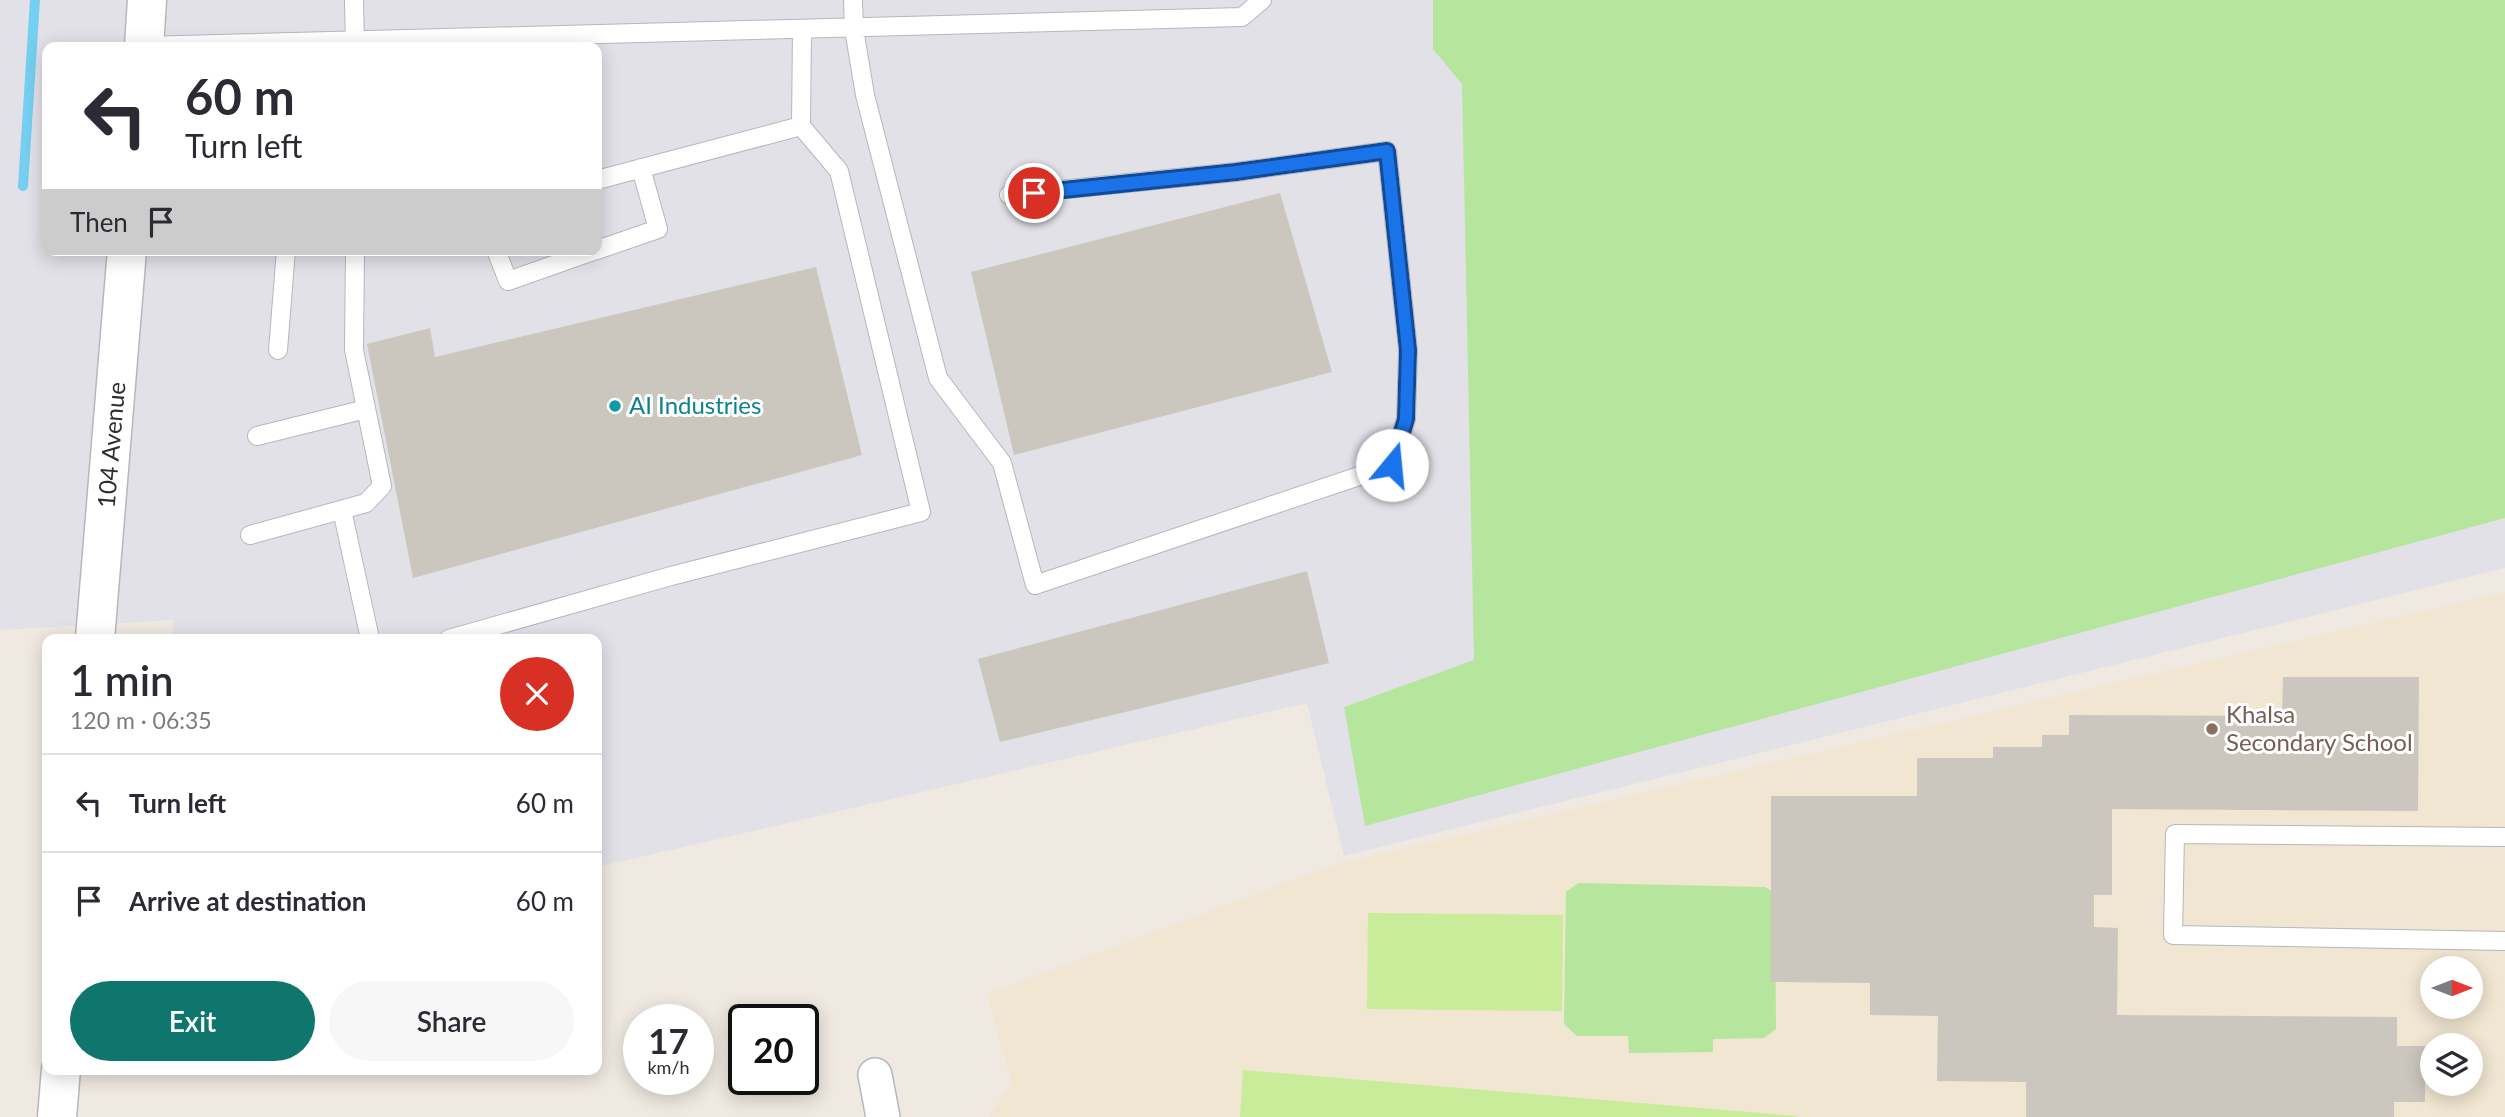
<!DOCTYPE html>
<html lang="en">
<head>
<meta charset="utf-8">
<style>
  body { margin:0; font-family:Lato,sans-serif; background:#f7f7f7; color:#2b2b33; height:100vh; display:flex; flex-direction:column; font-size:26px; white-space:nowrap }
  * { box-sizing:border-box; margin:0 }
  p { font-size:23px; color:#7c7c81 }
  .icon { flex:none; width:38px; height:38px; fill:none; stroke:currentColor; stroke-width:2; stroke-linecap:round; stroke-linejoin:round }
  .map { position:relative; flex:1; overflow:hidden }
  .panel { position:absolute; left:42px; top:634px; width:560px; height:441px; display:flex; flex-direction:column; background:#fff; border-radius:14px; box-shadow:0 4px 18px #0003 }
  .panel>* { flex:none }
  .guide { position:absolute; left:42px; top:42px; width:560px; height:214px; border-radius:14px; box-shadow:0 4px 18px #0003; background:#fff; color:#2b2b33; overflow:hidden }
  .needle { width:46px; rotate:90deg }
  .controls { position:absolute; left:2420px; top:956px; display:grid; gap:14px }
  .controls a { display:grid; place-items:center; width:63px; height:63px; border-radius:50%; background:#fff; box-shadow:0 4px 18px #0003; font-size:35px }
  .speed { position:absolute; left:623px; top:1004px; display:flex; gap:14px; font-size:35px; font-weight:700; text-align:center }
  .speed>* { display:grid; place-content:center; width:91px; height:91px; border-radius:50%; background:#fff; box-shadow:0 4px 18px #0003; line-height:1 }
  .speed small { font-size:18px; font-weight:400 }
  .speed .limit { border:4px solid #111; border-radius:10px; background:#fff; color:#111 }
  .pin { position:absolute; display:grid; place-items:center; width:60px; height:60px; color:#fff; margin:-30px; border:4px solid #fff; border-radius:50%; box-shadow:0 2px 7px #0007 }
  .me { position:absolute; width:77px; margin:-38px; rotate:17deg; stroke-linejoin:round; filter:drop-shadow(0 0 5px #0008) }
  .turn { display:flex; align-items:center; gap:24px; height:147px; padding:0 28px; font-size:32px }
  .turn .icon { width:91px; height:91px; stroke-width:2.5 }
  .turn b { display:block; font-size:49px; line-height:60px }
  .then { display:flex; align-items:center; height:66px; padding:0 28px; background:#0003; gap:14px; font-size:26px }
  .round { display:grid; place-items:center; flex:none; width:74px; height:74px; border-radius:37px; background:#f7f7f7 }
  .overview { display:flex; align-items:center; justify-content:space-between; height:119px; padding:0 28px }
  h1 { font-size:42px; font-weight:600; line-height:52px }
  .button { display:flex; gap:14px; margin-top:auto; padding:14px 28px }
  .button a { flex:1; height:80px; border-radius:42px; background:#0f766e; color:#fff; font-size:28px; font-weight:600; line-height:80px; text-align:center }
  .button a+a { background:#f7f7f7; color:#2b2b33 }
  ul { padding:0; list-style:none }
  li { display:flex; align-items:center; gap:21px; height:98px; padding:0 28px; border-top:2px solid #e1e1e2 }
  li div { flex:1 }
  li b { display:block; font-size:26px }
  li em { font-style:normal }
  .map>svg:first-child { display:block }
  .industrial { fill:#e3e1e8; fill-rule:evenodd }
  .education { fill:#f0e6d1; fill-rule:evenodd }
  .green { fill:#b6e59e }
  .pitch { fill:#c9ec9a }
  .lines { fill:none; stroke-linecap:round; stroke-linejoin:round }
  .stream { stroke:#75cff0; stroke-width:10 }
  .building { fill:#cbc7bf }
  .lane-casing { stroke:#b4b7c1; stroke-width:20 }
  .street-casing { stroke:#b4b7c1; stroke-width:36 }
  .secondary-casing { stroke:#b4b7c1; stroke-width:41 }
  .lane { stroke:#fff; stroke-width:18 }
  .street { stroke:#fff; stroke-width:33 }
  .secondary { stroke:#fff; stroke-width:38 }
  .route-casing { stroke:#114b97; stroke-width:18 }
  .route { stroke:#1a73e8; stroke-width:12 }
  .culture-dot { fill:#0f9aa8; stroke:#fff; stroke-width:2.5 }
  .education-dot { fill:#8d6e63; stroke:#fff; stroke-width:2.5 }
  .labels { text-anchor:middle; stroke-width:6; stroke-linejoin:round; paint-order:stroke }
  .culture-label { font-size:24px; fill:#0d838f; stroke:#fff; text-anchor:start }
  .street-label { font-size:24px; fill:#2e2e2e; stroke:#fff }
  .education-label { font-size:24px; fill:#785e54; stroke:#fff; text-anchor:start }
</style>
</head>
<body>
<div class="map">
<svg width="2505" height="1117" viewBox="0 0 2505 1117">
  <rect width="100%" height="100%" fill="#efe9e1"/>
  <path class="industrial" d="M0 0H2505V568L1344 856 1307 703 597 867V639H173V620L0 630ZM47 47H597V250H47Z"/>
  <path class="education" d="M2505 592V1117H989L1012 1083 987 994 1334 865ZM2432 968H2471V1006H2432ZM2432 1045H2471V1083H2432Z"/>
  <path class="green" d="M1433 0H2505V518L1365 826 1344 707 1474 660 1462 84 1433 49Z
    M1578 883 1765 887 1775 893 1776 1029 1764 1038 1713 1039V1052L1629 1053 1628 1036H1577L1564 1024 1566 892Z"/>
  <path class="pitch" d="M1368 913 1563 915 1562 1011 1367 1009Z
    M1243 1070 1797 1116V1117H1240Z"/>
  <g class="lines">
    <path class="stream" d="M23 186 35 0"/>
  </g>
  <path class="building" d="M1280 193 1332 372 1014 455 971 272Z
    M816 267 862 455 413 578 367 344 430 328 435 357Z
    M1307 571 1329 663 1000 742 978 659Z
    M2283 677H2419L2418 811 2112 809V895H2094V927L2118 928 2117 1015 2397 1017V1046H2425V1102H2394V1117H2026V1082L1937 1081 1938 1016 1870 1015V983L1771 982V796H1917V758H1993V747H2042V735H2069V715L2282 716Z"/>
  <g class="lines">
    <defs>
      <path id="lane" d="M354 0 355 47
        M853 0 854 29 865 95 938 378 1002 463 1035 585 1392 465 1406 419 1408 350 1387 151 1236 172 1009 195
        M144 46 1242 17 1262 0
        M597 180 801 126
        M496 250 508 281 596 250
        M597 250 658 229 641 168
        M278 350 286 250
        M257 436 366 409
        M342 510 370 639
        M250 535 366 503 382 486 354 350 355 250
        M449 639 671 576 921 512 839 171 801 126 802 31
        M2505 837 2175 834 2173 935 2505 941"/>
      <path id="street" d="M875 1075 883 1117"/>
      <path id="secondary" d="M144 47 147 0
        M95 639 127 250
        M57 1117 61 1069"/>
    </defs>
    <use href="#lane" class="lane-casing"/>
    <use href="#street" class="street-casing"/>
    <use href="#secondary" class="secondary-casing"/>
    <use href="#lane" class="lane"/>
    <use href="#street" class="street"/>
    <use href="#secondary" class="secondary"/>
  </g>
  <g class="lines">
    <defs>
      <path id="route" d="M1034 193 1236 172 1387 151 1408 350 1406 419 1392 465"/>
    </defs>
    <use href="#route" class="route-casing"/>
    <use href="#route" class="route"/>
  </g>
  <circle class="culture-dot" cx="615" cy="406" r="7"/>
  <circle class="education-dot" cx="2212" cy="729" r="7"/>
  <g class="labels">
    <g class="culture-label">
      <text x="629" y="414">AI Industries</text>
    </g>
    <g class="street-label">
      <text transform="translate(112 445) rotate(-85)" y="8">104 Avenue</text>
    </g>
    <g class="education-label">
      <text x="2226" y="723">Khalsa<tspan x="2226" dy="28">Secondary School</tspan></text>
    </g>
  </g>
</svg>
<div class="controls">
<a><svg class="needle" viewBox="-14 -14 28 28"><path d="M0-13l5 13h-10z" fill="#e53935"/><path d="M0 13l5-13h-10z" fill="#7c7c81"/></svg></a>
<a><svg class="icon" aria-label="layers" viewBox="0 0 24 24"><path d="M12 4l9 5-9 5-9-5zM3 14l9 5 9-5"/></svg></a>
</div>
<div class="speed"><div>17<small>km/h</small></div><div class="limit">20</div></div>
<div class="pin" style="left:1034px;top:193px;background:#d93025"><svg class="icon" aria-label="arrive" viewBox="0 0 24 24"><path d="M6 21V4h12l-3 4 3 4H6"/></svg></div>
<svg class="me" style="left:1392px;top:465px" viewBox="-20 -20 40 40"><circle r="19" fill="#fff"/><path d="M0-13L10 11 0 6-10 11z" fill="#1a73e8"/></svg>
<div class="guide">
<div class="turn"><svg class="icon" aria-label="left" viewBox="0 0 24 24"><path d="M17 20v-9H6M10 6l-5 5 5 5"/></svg><div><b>60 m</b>Turn left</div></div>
<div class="then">Then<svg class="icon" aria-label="arrive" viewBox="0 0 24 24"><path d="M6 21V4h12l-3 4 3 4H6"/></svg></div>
</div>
<section class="panel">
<div class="overview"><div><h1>1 min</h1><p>120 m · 06:35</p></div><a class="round" style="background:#d93025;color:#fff"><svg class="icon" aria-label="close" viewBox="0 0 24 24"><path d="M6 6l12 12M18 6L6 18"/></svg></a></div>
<ul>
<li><svg class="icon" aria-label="left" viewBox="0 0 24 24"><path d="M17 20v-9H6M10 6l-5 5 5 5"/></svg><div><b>Turn left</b></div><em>60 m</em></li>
<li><svg class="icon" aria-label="arrive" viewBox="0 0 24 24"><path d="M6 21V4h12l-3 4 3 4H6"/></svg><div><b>Arrive at destination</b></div><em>60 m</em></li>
</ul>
<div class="button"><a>Exit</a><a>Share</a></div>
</section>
</div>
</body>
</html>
